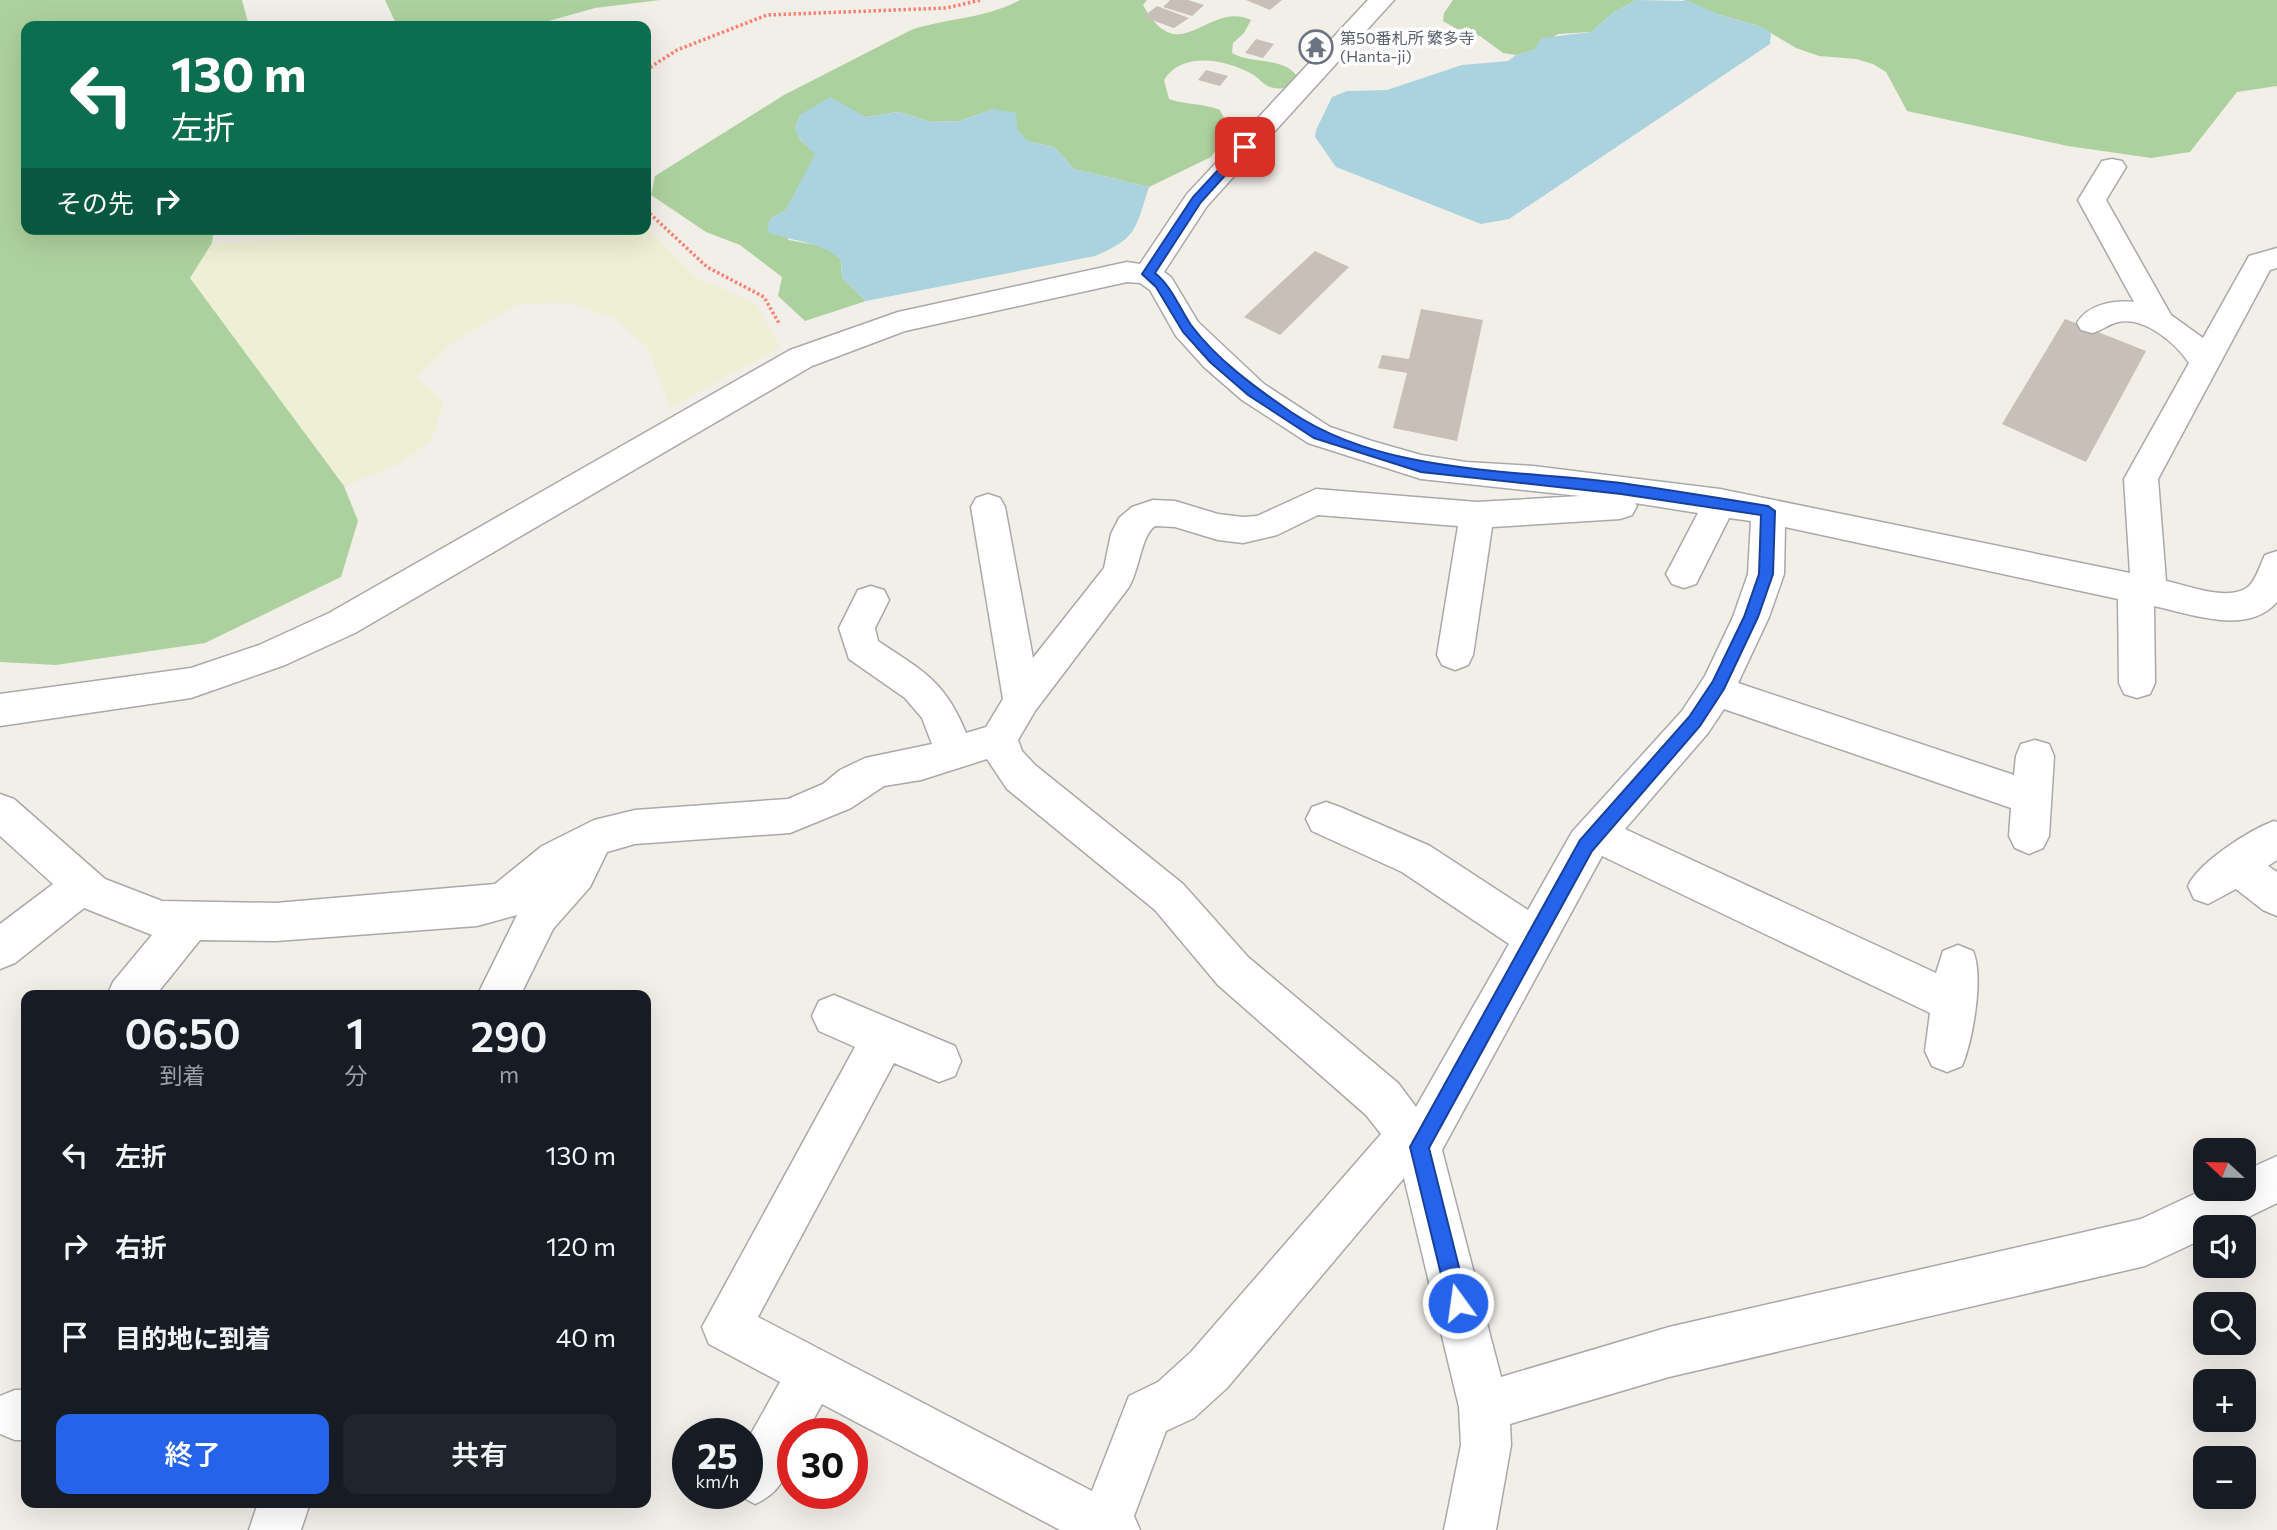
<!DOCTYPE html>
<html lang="ja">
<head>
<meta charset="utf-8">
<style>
  body { margin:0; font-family:Commissioner,"Noto Sans JP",sans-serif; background:#20242c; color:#f1f3f6; height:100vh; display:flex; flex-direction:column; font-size:26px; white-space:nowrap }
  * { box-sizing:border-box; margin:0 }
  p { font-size:23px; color:#9ea1a6 }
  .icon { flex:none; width:38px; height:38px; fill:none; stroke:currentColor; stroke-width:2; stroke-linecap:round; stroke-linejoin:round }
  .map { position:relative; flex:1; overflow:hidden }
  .sheet { position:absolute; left:21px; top:990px; width:630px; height:518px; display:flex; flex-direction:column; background:#171b24; border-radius:14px; box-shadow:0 7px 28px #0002 }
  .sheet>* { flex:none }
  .hud { position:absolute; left:21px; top:21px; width:630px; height:214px; border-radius:14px; box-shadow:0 7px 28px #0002; background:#0b6e4f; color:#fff; overflow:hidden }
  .needle { width:46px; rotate:292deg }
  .controls { position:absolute; left:2193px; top:1138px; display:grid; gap:14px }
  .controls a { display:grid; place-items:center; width:63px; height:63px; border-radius:14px; background:#171b24; box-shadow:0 7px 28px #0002; font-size:35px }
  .speed { position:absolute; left:672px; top:1418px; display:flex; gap:14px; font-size:35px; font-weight:700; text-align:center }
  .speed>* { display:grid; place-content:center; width:91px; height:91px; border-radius:50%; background:#171b24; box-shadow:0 7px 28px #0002; line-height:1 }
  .speed small { font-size:18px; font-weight:400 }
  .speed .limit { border:10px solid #d22; background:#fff; color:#111 }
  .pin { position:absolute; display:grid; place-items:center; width:60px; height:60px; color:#fff; margin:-30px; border-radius:14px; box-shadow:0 4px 10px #0006 }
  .me { position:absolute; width:77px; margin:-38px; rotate:346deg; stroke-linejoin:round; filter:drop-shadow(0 0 5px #0008) }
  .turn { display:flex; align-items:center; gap:24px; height:147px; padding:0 35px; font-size:32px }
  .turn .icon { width:91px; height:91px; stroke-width:2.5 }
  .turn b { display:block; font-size:49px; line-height:60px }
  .then { display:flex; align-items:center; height:66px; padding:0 35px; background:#0003; gap:14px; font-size:26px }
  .eta { display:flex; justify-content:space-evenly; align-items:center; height:119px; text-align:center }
  .eta b { font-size:42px; font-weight:600; line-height:49px }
  .cta { display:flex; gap:14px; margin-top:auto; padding:14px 35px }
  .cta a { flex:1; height:80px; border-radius:14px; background:#2563eb; color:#fff; font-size:28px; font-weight:600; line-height:80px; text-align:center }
  .cta a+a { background:#20242c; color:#f1f3f6 }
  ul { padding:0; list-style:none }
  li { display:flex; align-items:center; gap:21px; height:91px; padding:0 35px }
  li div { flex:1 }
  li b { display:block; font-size:26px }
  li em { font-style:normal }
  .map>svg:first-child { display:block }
  .farmland { fill:#eef0d5 }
  .forest { fill:#add19e }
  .water { fill:#aad3df }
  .building { fill:#c7bfb8 }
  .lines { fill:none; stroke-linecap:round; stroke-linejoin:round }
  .minor-casing { stroke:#a9a9a9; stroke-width:3 }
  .path { stroke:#fa8072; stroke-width:3.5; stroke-dasharray:2.5 2.5; stroke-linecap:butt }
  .minor { fill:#fff; fill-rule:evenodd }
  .route { fill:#2563eb; stroke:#184099; stroke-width:2 }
  .labels { text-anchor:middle; stroke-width:7; stroke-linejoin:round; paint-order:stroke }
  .far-worship-label { font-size:16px; fill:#5b616d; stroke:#fff; text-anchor:start }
</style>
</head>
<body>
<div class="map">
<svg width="2277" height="1530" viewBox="0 0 2277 1530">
  <rect width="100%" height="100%" fill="#f2efe9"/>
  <path class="farmland" d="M646 228 696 277 756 304 780 347 670 408 648 348 613 317 568 303 518 304 449 345 417 377 443 402 432 440 399 464 344 486 190 278 212 243 299 239 361 229Z"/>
  <path class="forest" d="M0 0H242L249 26H26V229H214L212 243 190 278 344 486 358 521 341 577 205 643 56 665 0 662Z
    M385 0H660L595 8 531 26H397Z
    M1020 0H1147L1143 5C1180 72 1207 0 1251 20L1244 33 1233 43 1232 53C1253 65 1285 56 1298 78L1290 88C1285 88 1279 89 1274 88 1264 87 1260 78 1252 74 1225 59 1182 51 1164 80L1169 99C1186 105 1203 103 1220 110L1227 124 1222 141 1211 157 1149 187 1074 169 1054 147 1027 141 993 109 960 121 931 122 899 112 866 117 800 115 795 128 801 141 816 154 786 210 770 219 789 240 827 247 841 260 842 278 866 301 805 321 778 296 782 277 740 245 706 232 651 195 655 176 784 95 911 30C947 18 985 19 1020 0Z
    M1453 0H1636L1613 13 1591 32 1558 34 1534 50 1516 55 1503 53 1480 36 1457 29 1443 21 1444 13Z
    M1683 0H2277V86L2237 92 2190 152 2151 158 2068 146 1907 111 1886 72 1873 64 1856 59 1819 56 1796 48 1759 26 1717 14Z"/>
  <path class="water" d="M1636 0 1689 1 1717 14 1759 26 1771 32 1770 44 1509 219 1481 224 1336 167 1315 137 1316 130 1332 97 1347 91 1387 90 1462 65 1508 61 1516 55 1534 50 1542 38 1591 32 1613 13Z
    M830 97 866 117 899 112 931 122 960 121 993 109 1016 113 1017 129 1027 141 1054 147 1074 169 1149 187C1135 229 1138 238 1095 256L866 301 842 278 841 260C821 241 793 242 767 232L770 219 786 210 815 154 801 141 795 128 800 115Z"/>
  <path class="building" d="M1170 0H1188L1204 5 1192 16 1163 7Z
    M1246 0H1282L1270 10Z
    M1157 6 1189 18 1174 28 1143 17Z
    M1256 39 1274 44 1263 58 1245 53Z
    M1206 70 1228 76 1220 86 1198 80Z
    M1315 251 1349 267 1280 335 1244 317Z
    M1421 309 1483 320 1457 441 1393 428 1407 373 1378 368 1382 355 1409 359Z
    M2065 319 2146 351 2086 462 2002 424Z"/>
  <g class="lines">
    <defs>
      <path id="minor" d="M1368 0H1394L1207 206 1164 272 1171 277 1198 322 1264 384 1330 427 1372 441 1421 455 1466 462 1533 466 1720 489 2130 573 2124 479 2189 363C2176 343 2144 316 2118 322 2109 324 2101 331 2092 333L2081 330 2077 323C2088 304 2114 300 2134 302L2078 200 2102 161 2112 159 2122 161 2126 167 2106 200 2171 315 2203 338 2249 256 2277 248V268L2270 270 2158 479 2166 581C2187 585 2230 603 2249 586 2257 578 2260 565 2265 555L2277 551V602C2247 636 2191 614 2154 606L2155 683 2150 694 2137 698 2124 694 2119 683 2118 599 1785 527 1784 574 1769 617 1738 683 2014 775 2016 756 2021 744 2035 740 2049 744 2054 756 2049 836 2043 848 2029 854 2015 848 2009 836 2011 808 1724 709 1708 733 1625 829 1936 973 1943 951 1958 945 1973 951C1984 976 1973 1040 1962 1066L1947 1072 1932 1066 1925 1051 1930 1013 1602 856 1442 1150 1501 1377 1669 1327 2141 1219 2207 1188H2244V1171L2277 1156V1203L2228 1227H2205V1238L2145 1266 1669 1377 1510 1424 1511 1445 1496 1530H1444L1461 1445 1459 1407 1404 1178 1227 1388 1194 1418 1166 1431 1134 1516 1140 1530H1060L822 1404 806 1433H793C793 1465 785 1491 755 1504L735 1493H747V1441L780 1382 709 1344 702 1327 855 1047 819 1031 812 1016 819 1001 834 995 955 1046 961 1061 955 1076 939 1082 894 1063 758 1317 1092 1491 1129 1396 1158 1382 1191 1352 1381 1134 1366 1115 1218 985 1155 910 1007 789 987 759 921 780 884 786 851 808 790 833 635 844 607 852 590 887 553 929 520 996H477L517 915 477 926 276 941 200 940 155 996H107L113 982 152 935 84 908 15 963 0 969V924L53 884 0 836V794L14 799 105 879 162 901 276 903 495 884 542 846 594 820 635 810 788 799 823 784 840 770 865 758 932 744 922 718 905 698 849 659 839 628 858 590 871 586 884 590 889 600 875 628 878 641C923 671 945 681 966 733L986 727 1003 699 971 507 976 498 988 494 1000 498 1005 507 1033 658 1104 568 1111 534 1119 518 1132 507 1153 500 1175 501 1218 514 1243 517 1257 516 1316 489 1477 502 1580 496 1421 479 1308 443 1242 400 1204 367 1176 336 1150 290 1140 283 1127 282 905 331 812 366 355 633 285 665 191 698 0 726V694L191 668 259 645 329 613 790 350 898 312 1127 262 1140 264 1187 194ZM1635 503 1698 513 1666 574 1672 584 1684 588 1696 584 1729 518 1751 521 1748 574 1733 617 1705 676 1682 711 1572 832 1528 910 1430 846 1340 807 1326 802 1312 807 1306 819 1312 831 1402 872 1509 944 1416 1107 1398 1083 1248 957 1183 884 1035 765 1022 751 1018 740 1035 711 1129 587C1140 568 1141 536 1155 526L1175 527 1218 540 1243 543 1277 535 1318 515 1458 526 1437 655 1442 665 1455 670 1468 665 1473 655 1492 527 1620 519 1632 515 1637 506Z
        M2274 821 2277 822V860L2268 866 2277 872V916L2263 910 2236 889 2208 904 2194 899 2188 886C2198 863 2249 830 2274 821Z
        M15 1390H26V1440H15L0 1434V1396Z
        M258 1503H310L301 1530H249Z"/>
    </defs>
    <use href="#minor" class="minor-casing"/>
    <path class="path" d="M646 70 677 50 767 15 946 8 981 0
      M646 210 707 267 764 297 780 325"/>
    <use href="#minor" class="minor"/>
  </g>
  <path class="route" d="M1241 145 1251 147 1201 202 1155 273C1172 287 1179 307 1191 325 1217 360 1256 388 1291 412 1385 475 1513 469 1621 483 1670 490 1719 498 1768 506L1775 511 1773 574 1758 617 1724 689 1700 726 1592 851 1429 1148 1468 1303 1465 1310 1458 1313 1451 1310 1448 1303 1410 1147 1580 840 1689 717 1713 681 1744 617 1759 574 1761 515 1621 494 1421 472 1314 438 1248 395 1210 362 1183 332 1156 287 1142 274 1193 197Z"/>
  <defs>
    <symbol id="temple-ring" viewBox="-11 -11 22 22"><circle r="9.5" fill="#fff" stroke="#6b7280" stroke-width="1.5"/><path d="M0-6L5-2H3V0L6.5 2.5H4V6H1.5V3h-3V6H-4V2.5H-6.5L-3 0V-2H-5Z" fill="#6b7280"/></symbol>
  </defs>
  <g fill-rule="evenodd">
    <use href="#temple-ring" x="1297" y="28" width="38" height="38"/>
  </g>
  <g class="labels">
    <g class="far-worship-label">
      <text x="1340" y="44">第50番札所 繁多寺<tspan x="1340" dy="18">(Hanta-ji)</tspan></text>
    </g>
  </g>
</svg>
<div class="controls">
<a><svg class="needle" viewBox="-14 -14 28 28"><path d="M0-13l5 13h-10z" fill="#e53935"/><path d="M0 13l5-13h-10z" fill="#9ea1a6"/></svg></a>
<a><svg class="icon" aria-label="sound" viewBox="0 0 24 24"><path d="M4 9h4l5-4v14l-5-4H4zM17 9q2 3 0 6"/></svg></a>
<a><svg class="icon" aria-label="search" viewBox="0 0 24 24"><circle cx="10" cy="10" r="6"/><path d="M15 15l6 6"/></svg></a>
<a>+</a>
<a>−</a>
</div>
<div class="speed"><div>25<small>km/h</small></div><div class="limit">30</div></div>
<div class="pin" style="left:1245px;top:147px;background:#d93025"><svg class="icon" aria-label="arrive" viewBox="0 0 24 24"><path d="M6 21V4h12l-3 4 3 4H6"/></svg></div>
<svg class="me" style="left:1458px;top:1303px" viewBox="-20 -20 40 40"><circle r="17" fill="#2563eb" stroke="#fff" stroke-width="3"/><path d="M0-11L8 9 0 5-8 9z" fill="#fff"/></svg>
<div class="hud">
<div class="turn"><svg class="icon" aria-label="left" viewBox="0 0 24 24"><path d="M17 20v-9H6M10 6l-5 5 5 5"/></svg><div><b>130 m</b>左折</div></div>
<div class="then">その先<svg class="icon" aria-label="right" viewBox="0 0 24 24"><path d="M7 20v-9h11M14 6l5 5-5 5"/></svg></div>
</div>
<section class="sheet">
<div class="eta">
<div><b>06:50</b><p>到着</p></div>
<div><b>1</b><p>分</p></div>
<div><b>290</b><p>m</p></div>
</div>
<ul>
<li><svg class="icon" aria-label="left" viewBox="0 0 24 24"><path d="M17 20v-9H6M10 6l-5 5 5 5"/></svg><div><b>左折</b></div><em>130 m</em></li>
<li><svg class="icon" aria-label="right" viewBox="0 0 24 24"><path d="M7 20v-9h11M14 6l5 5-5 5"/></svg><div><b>右折</b></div><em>120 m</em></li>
<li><svg class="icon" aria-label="arrive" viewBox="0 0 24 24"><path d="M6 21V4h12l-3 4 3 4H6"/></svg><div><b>目的地に到着</b></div><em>40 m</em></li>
</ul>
<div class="cta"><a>終了</a><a>共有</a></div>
</section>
</div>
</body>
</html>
